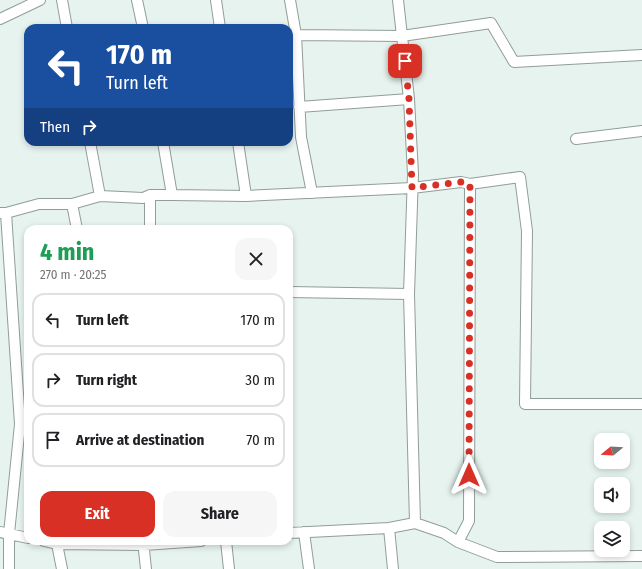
<!DOCTYPE html>
<html lang="en">
<head>
<meta charset="utf-8">
<style>
  body { margin:0; font-family:"Fira Sans Condensed",sans-serif; background:#f6f6f6; color:#202124; height:100vh; display:flex; flex-direction:column; font-size:15px; white-space:nowrap }
  * { box-sizing:border-box; margin:0 }
  p { font-size:13px; color:#757577 }
  .icon { flex:none; width:22px; height:22px; fill:none; stroke:currentColor; stroke-width:2; stroke-linecap:round; stroke-linejoin:round }
  .map { position:relative; flex:1; overflow:hidden }
  .panel { position:absolute; left:24px; top:225px; width:269px; height:320px; display:flex; flex-direction:column; background:#fff; border-radius:12px; box-shadow:0 2px 6px #0003 }
  .panel>* { flex:none }
  .guide { position:absolute; left:24px; top:24px; width:269px; height:122px; border-radius:12px; box-shadow:0 2px 6px #0003; background:#1a4fa0; color:#fff; overflow:hidden }
  .needle { width:26px; rotate:252deg }
  .tools { position:absolute; left:594px; top:433px; display:grid; gap:8px }
  .tools a { display:grid; place-items:center; width:36px; height:36px; border-radius:8px; background:#fff; box-shadow:0 2px 6px #0003; font-size:20px }
  .pin { position:absolute; display:grid; place-items:center; width:34px; height:34px; color:#fff; margin:-17px; border-radius:8px; box-shadow:0 2px 6px #0006 }
  .me { position:absolute; width:44px; margin:-22px; rotate:0deg; stroke-linejoin:round; filter:drop-shadow(0 0 3px #0008) }
  .turn { display:flex; align-items:center; gap:14px; height:84px; padding:0 16px; font-size:18px }
  .turn .icon { width:52px; height:52px; stroke-width:2.5 }
  .turn b { display:block; font-size:28px; line-height:34px }
  .then { display:flex; align-items:center; height:38px; padding:0 16px; background:#0003; gap:8px; font-size:15px }
  .round { display:grid; place-items:center; flex:none; width:42px; height:42px; border-radius:12px; background:#f6f6f6 }
  .overview { display:flex; align-items:center; justify-content:space-between; height:68px; padding:0 16px }
  h1 { font-size:24px; font-weight:700; line-height:30px; color:#1e9e55 }
  .primary-button { display:flex; gap:8px; margin-top:auto; padding:8px 16px }
  .primary-button a { flex:1; height:46px; border-radius:12px; background:#d93025; color:#fff; font-size:16px; font-weight:700; line-height:46px; text-align:center }
  .primary-button a+a { background:#f6f6f6; color:#202124 }
  ul { padding:0; list-style:none }
  li { display:flex; align-items:center; gap:12px; height:54px; margin:0 8px 6px; padding:0 8px; border:2px solid #e0e0e0; border-radius:12px }
  li div { flex:1 }
  li b { display:block; font-size:15px }
  li em { font-style:normal }
  .map>svg:first-child { display:block }
  .lines { fill:none; stroke-linecap:round; stroke-linejoin:round }
  .street-casing { stroke:#919d98; stroke-width:12 }
  .street { stroke:#fff; stroke-width:10 }
  .route { stroke:#d93025; stroke-width:7; stroke-dasharray:0 12.6 }
</style>
</head>
<body>
<div class="map">
<svg width="642" height="569" viewBox="0 0 642 569">
  <rect width="100%" height="100%" fill="#e6f3ee"/>
  <g class="lines">
    <defs>
      <path id="street" d="M62 0 67 28
        M137 0 143 28
        M216 0 220 28
        M290 0 296 35 301 137 312 193
        M0 19 40 0
        M296 35 402 36 491 23 514 62 642 55
        M299 107 409 99
        M576 139 642 131
        M90 142 100 196
        M163 142 172 195
        M238 142 246 196
        M150 195V229
        M72 204 77 229
        M1 213H6L20 424 9 534V569
        M6 213 39 204H72L100 196 143 198 150 195H172L246 196 412 188 461 182 470 184 520 177 527 231 525 404H642
        M289 292 409 294
        M415 523 444 533 458 542 497 557 642 556
        M389 528 393 569
        M0 532 28 538
        M304 532 309 569
        M289 533 389 528 415 523 409 294 413 174 409 99 398 0
        M44 541 57 544 144 545 201 541
        M143 541 146 569
        M226 541 229 569
        M458 542 469 521 470 184
        M57 544 62 569"/>
    </defs>
    <use href="#street" class="street-casing"/>
    <use href="#street" class="street"/>
  </g>
  <g class="lines">
    <path class="route" d="M405 61 409 99 412 188 461 182 470 184 469 475"/>
  </g>
</svg>
<div class="tools">
<a><svg class="needle" viewBox="-14 -14 28 28"><path d="M0-13l5 13h-10z" fill="#e53935"/><path d="M0 13l5-13h-10z" fill="#757577"/></svg></a>
<a><svg class="icon" aria-label="sound" viewBox="0 0 24 24"><path d="M4 9h4l5-4v14l-5-4H4zM17 9q2 3 0 6"/></svg></a>
<a><svg class="icon" aria-label="layers" viewBox="0 0 24 24"><path d="M12 4l9 5-9 5-9-5zM3 14l9 5 9-5"/></svg></a>
</div>
<div class="pin" style="left:405px;top:61px;background:#d93025"><svg class="icon" aria-label="arrive" viewBox="0 0 24 24"><path d="M6 21V4h12l-3 4 3 4H6"/></svg></div>
<svg class="me" style="left:469px;top:475px" viewBox="-20 -20 40 40"><path d="M0-17L14 15 0 8-14 15z" fill="#d93025" stroke="#fff" stroke-width="4"/></svg>
<div class="guide">
<div class="turn"><svg class="icon" aria-label="left" viewBox="0 0 24 24"><path d="M17 20v-9H6M10 6l-5 5 5 5"/></svg><div><b>170 m</b>Turn left</div></div>
<div class="then">Then<svg class="icon" aria-label="right" viewBox="0 0 24 24"><path d="M7 20v-9h11M14 6l5 5-5 5"/></svg></div>
</div>
<section class="panel">
<div class="overview"><div><h1>4 min</h1><p>270 m · 20:25</p></div><a class="round"><svg class="icon" aria-label="close" viewBox="0 0 24 24"><path d="M6 6l12 12M18 6L6 18"/></svg></a></div>
<ul>
<li><svg class="icon" aria-label="left" viewBox="0 0 24 24"><path d="M17 20v-9H6M10 6l-5 5 5 5"/></svg><div><b>Turn left</b></div><em>170 m</em></li>
<li><svg class="icon" aria-label="right" viewBox="0 0 24 24"><path d="M7 20v-9h11M14 6l5 5-5 5"/></svg><div><b>Turn right</b></div><em>30 m</em></li>
<li><svg class="icon" aria-label="arrive" viewBox="0 0 24 24"><path d="M6 21V4h12l-3 4 3 4H6"/></svg><div><b>Arrive at destination</b></div><em>70 m</em></li>
</ul>
<div class="primary-button"><a>Exit</a><a>Share</a></div>
</section>
</div>
</body>
</html>
